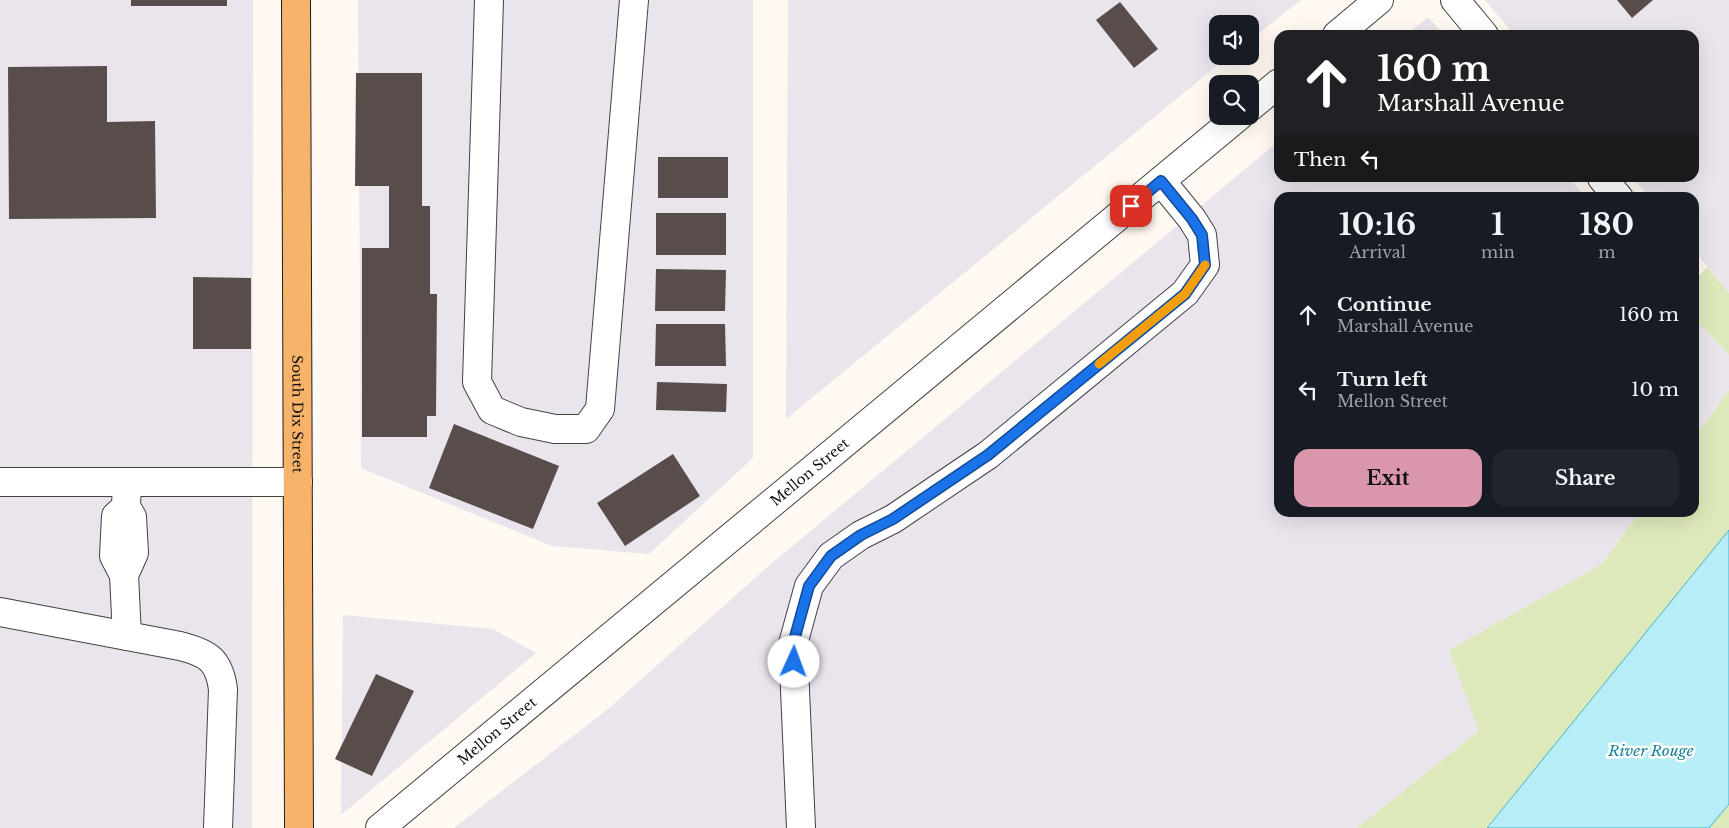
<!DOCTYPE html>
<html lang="en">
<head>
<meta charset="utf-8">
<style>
  body { margin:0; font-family:"Libre Baskerville",serif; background:#20242c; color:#f1f3f6; height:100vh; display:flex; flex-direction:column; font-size:19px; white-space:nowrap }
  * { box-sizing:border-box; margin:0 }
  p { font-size:16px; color:#9ea1a6 }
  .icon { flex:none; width:28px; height:28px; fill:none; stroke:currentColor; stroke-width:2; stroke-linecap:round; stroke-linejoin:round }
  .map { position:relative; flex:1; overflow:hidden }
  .drawer { position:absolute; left:1274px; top:192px; width:425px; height:325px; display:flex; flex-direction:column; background:#171b24; border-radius:15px; box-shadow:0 5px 20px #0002 }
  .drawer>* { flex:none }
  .hud { position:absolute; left:1274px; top:30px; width:425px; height:152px; border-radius:15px; box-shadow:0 5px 20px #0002; background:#202124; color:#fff; overflow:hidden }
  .controls { position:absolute; left:1209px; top:15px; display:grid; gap:10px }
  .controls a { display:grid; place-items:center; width:50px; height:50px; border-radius:10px; background:#171b24; box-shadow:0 5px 20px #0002; font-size:25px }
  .pin { position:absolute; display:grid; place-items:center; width:42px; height:42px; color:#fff; margin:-21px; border-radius:10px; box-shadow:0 2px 8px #0006 }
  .me { position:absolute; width:55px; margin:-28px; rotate:2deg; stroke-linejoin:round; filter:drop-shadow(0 0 4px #0008) }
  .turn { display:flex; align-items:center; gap:18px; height:105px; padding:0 20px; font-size:22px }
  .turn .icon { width:65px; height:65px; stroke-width:2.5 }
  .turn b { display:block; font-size:35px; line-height:42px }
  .then { display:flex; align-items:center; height:48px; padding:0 20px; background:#0003; gap:10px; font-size:19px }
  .eta { display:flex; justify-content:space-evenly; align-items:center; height:85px; text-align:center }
  .eta b { font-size:30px; font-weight:700; line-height:35px }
  .primary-button { display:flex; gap:10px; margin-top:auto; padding:10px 20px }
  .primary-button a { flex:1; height:58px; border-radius:15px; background:#da97ac; color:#111; font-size:20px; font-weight:700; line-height:58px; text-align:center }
  .primary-button a+a { background:#20242c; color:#f1f3f6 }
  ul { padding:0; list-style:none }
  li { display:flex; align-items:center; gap:15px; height:75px; padding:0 20px }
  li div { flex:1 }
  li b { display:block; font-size:19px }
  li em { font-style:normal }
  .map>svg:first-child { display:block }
  .industrial { fill:#eae4ed }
  .green { fill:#dee9bb }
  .water { fill:#b6edf6; stroke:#3eb5cc }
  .building { fill:#584d4b }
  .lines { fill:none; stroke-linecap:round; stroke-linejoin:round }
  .minor-casing { stroke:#424242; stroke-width:30 }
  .major-casing { stroke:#202020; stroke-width:30 }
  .minor { stroke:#fff; stroke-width:28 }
  .major { stroke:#f7b369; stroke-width:28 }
  .route-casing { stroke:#114b97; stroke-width:12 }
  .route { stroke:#1a73e8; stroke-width:9 }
  .slow { stroke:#f59e0b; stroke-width:9 }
  .labels { text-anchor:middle; stroke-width:5; stroke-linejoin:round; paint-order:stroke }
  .street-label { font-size:14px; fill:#0f0f0f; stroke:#fff }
  .water-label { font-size:15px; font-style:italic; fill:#187f99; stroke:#fff }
</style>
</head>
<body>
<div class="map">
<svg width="1729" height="828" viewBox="0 0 1729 828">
  <rect width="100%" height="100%" fill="#fff9f1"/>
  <path class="industrial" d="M0 0H253L252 828H0Z
    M358 0H753V458L649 554 552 546 361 468Z
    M788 0H1301L1250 40V24H1218V56H1229L786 419Z
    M1485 0H1729V293L1694 251V198L1649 197 1633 178H1694V35H1514Z
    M1428 17 1444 35H1406Z
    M1279 141V178H1569L1586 197 1279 198V512L1639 513 1602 564 1449 650 1480 731 1357 828H454L608 709 765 569Z
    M1694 319 1729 355V390L1694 438Z
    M343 615 493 629 536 653 341 815Z"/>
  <path class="green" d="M1707 267 1729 293V355L1694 319V281Z
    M1729 390V530L1534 771 1486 828H1357L1479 731 1449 650 1602 564 1639 513 1694 512V438Z
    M1729 804V828H1709Z"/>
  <path class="water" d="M1729 530V804L1709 828H1487Z"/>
  <path class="building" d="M131 0H227V6H131Z
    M1617 0H1653L1632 18Z
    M1120 2 1158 49 1134 68 1096 20Z
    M107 66V122L155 121 156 218 9 219 8 67Z
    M356 73H422V206H430V294H437L436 416H427V437H362V248H389V186H355Z
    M658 157H728V198H658Z
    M656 213H726V255H656Z
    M656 269 726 270 725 311H655Z
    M193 277 251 278V349H193Z
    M656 324H725L726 366H655Z
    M657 382 727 384 726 412 656 410Z
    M454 424 559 466 533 529 429 488Z
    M673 454 700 496 625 546 597 503Z
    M376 674 414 691 372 776 335 759Z"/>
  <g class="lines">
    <defs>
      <g id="minor">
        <path d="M489 0 477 382 492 410 521 422 555 429H586L600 409 634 0"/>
        <path d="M1455 0 1484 35"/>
        <path d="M1337 35 1379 0"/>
        <path d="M1250 107 1279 83"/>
        <path d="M1602 178 1619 198"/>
        <path d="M0 482H298"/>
        <path d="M124 575 114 556 116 516 125 508"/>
        <path d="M0 612 180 646C208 653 219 660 223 689L218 828"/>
        <path d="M127 636 124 575 134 553 132 517 126 507 127 482"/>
        <path id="s1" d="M380 828 1239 116"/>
        <path d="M801 828 793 644 809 586 831 556 861 535 893 519 988 455 1185 293 1205 265 1202 235 1192 219 1161 181"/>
      </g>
      <g id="major">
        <path id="s2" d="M296 0 299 828"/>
      </g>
    </defs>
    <use href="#minor" class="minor-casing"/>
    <use href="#major" class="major-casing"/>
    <use href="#minor" class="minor"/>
    <use href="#major" class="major"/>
  </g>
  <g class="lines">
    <defs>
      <path id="route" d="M794 662 793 644 809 586 831 556 861 535 893 519 988 455 1185 294 1205 265 1202 235 1192 219 1161 181 1131 206"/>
    </defs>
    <use href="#route" class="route-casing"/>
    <use href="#route" class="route"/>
    <path class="slow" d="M1099 364 1185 294 1205 265"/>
  </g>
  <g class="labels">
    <g class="street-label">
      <text dy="5" stroke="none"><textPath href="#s2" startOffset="414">South Dix Street</textPath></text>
      <text dy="5" stroke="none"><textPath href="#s1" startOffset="558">Mellon Street</textPath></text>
      <text dy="5" stroke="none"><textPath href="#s1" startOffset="152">Mellon Street</textPath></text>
    </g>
    <g class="water-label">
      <text x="1651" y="756">River Rouge</text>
    </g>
  </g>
</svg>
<div class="controls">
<a><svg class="icon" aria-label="sound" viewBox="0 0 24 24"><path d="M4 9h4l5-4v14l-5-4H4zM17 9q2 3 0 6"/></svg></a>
<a><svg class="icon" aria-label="search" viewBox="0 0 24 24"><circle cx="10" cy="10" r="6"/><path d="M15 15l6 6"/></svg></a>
</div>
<div class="pin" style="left:1131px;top:206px;background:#d93025"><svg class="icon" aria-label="arrive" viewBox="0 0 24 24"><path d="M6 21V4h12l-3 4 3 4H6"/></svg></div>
<svg class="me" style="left:794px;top:662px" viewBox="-20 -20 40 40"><circle r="19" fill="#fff"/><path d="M0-13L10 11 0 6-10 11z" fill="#1a73e8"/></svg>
<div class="hud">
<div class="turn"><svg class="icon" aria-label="ahead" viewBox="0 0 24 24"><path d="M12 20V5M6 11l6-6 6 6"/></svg><div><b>160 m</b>Marshall Avenue</div></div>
<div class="then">Then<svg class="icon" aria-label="left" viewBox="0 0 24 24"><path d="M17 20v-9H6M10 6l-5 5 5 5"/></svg></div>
</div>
<section class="drawer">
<div class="eta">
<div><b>10:16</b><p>Arrival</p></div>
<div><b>1</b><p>min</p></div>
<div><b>180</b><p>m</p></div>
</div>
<ul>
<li><svg class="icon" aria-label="ahead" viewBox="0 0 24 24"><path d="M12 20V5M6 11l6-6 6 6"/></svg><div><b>Continue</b><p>Marshall Avenue</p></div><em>160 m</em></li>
<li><svg class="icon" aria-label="left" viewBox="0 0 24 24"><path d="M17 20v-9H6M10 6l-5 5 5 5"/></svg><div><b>Turn left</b><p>Mellon Street</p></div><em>10 m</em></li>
</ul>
<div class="primary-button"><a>Exit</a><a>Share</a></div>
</section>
</div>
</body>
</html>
